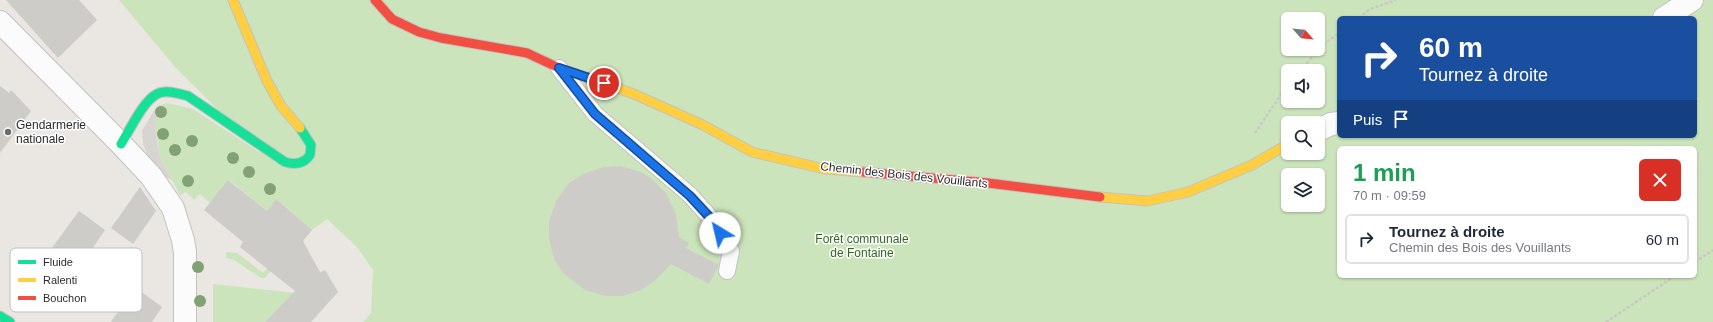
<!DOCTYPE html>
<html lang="fr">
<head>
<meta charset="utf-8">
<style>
  body { margin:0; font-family:Helvetica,sans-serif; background:#f6f6f7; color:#1f2937; height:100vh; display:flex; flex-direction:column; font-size:15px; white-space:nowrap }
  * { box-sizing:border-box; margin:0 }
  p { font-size:13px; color:#747a83 }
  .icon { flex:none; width:22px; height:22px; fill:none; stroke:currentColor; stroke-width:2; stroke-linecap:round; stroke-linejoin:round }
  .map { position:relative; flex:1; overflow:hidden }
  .panel { position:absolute; left:1337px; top:146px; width:360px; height:132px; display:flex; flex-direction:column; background:#fff; border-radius:6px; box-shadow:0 1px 3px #0004 }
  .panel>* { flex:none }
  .guide { position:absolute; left:1337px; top:16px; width:360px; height:122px; border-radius:6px; box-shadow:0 1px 3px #0004; background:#1a4fa0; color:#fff; overflow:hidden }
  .needle { width:26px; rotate:117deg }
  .buttons { position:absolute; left:1281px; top:12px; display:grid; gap:8px }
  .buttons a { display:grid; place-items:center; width:44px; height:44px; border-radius:6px; background:#fff; box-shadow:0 1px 3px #0004; font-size:20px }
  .pin { position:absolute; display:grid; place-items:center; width:34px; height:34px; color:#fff; margin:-17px; border:2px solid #fff; border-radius:50%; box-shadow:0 1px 4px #0007 }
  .me { position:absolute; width:44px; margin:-22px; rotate:324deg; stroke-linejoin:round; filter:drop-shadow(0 0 3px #0008) }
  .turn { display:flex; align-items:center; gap:14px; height:84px; padding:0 16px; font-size:18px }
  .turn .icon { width:52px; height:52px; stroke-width:2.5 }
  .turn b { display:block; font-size:28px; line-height:34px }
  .then { display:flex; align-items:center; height:38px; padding:0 16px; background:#0003; gap:8px; font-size:15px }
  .round { display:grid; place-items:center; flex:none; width:42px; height:42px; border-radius:6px; background:#f6f6f7 }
  .overview { display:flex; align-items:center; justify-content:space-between; height:68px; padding:0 16px }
  h1 { font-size:24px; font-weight:600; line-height:30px; color:#1e9e55 }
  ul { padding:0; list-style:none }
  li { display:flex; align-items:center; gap:12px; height:50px; margin:0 8px 6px; padding:0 8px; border:2px solid #e0e1e3; border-radius:6px }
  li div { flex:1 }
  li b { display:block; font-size:15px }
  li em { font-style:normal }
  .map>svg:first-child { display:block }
  .green { fill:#cce4bc; fill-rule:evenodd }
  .plaza { fill:#d8d4d0 }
  .building { fill:#ceccc9 }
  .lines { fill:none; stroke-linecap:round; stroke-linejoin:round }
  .lane-casing { stroke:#c3c2c2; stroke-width:18 }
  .street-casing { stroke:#c3c2c2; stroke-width:24 }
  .fast-casing { stroke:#c3c2c2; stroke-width:11 }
  .slow-casing { stroke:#c3c2c2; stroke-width:11 }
  .jam-casing { stroke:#c3c2c2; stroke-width:11 }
  .path { stroke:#c8c8c7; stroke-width:2.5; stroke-dasharray:3 2; stroke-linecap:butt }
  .lane { stroke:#fcfbfb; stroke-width:16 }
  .street { stroke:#fcfbfb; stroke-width:22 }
  .fast { stroke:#16e098; stroke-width:9 }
  .slow { stroke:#ffcf43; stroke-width:9 }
  .jam { stroke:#f24e42; stroke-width:9 }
  .tree { fill:#82a175 }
  .route-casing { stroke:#114b97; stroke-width:10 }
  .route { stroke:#1a73e8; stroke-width:7 }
  .poi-dot { fill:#6e6c6b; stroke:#fff; stroke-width:1.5 }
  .labels { text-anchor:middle; stroke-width:3; stroke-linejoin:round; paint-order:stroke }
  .poi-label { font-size:12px; fill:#2b2b2b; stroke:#fff; text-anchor:start }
  .street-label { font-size:12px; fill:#2b2b2b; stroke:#fff }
  .park-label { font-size:12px; fill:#2c681c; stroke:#fff }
  .key { fill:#fff; stroke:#bfbfbf; stroke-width:1 }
  .key-label { font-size:11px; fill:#2b2b2b }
</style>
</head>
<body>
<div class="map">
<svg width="1713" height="322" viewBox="0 0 1713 322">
  <rect width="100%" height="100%" fill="#eae6e2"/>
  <path class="green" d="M119 0H1713V322H363L371 313 373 270 357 247 327 219 312 230 276 199 267 211 229 180 210 203 200 194 194 200 186 192 180 195 160 157 155 124 157 106 167 103 193 109 262 154 176 68ZM1339 18H1695V136H1339ZM1288 19H1318V49H1288ZM1288 71H1318V101H1288ZM1288 123H1318V153H1288ZM1339 148H1695V276H1339ZM1288 175H1318V205H1288Z
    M226 252 237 253 263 273 272 262 275 266 265 278H261L234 260 226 258Z
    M213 284 295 293 265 322H213Z"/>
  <path class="plaza" d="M157 106 155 124 157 142 160 157 172 180 165 177 158 170 148 156 143 144 142 131Z"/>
  <path class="building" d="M6 0H79L97 20 58 58Z
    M0 86 9 93 11 90 31 111 0 153Z
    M620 166 641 172 651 178 666 193 676 214 679 237 689 243 686 248 719 265 709 284 671 264 657 279 643 289 623 296H606L585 290 563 273 554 259 549 238V221L556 201 569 183 583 174 604 167Z
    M228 180 267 211 276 199 312 230 303 241 320 272 325 270 338 292 311 322H265L295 291 240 247 243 242 204 210Z
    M140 187 156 211 133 244 111 228Z
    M79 211 105 230 63 291 35 271Z
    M135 287 162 307 152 322H111Z"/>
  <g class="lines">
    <defs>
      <path id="lane" d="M559 68 595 114 690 195 715 223 731 251 727 271"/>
      <path id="street" d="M1664 18 1692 0
        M0 22 121 144 151 176 173 208 183 240 185 252V322
        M1318 130 1331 124 1339 123"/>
      <path id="fast" d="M121 144C130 130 143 101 157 94 166 89 179 94 188 96L285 162C295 165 304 164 310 155L311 145 300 128
        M0 316 10 322"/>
      <path id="slow" d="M233 0 267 81 281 106 300 128
        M582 76 634 94 703 125 752 152 825 169 863 172
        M1100 197 1147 201 1188 192 1252 165 1288 144"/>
      <path id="jam" d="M375 0 392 19 419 32 441 38 527 53 559 68 582 76
        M863 172 988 183 1100 197"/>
    </defs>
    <use href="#lane" class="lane-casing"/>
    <use href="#street" class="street-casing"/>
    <use href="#fast" class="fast-casing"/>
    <use href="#slow" class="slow-casing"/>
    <use href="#jam" class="jam-casing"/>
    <path class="path" d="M1359 18 1370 9 1396 0
      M1300 71 1323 45 1339 33
      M1255 133 1288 84
      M1695 262 1713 250
      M1606 322 1675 276"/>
    <use href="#lane" class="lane"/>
    <use href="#street" class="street"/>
    <use href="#fast" class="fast"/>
    <use href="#slow" class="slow"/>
    <use href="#jam" class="jam"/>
  </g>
  <g class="tree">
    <circle cx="161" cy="112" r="6"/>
    <circle cx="163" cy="134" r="6"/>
    <circle cx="192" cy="141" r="6"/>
    <circle cx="175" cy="150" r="6"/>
    <circle cx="233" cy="158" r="6"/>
    <circle cx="249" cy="172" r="6"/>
    <circle cx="188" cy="181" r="6"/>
    <circle cx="270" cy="189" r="6"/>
    <circle cx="198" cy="267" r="6"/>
    <circle cx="200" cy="301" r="6"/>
  </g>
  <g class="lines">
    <defs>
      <path id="route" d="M604 83 559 68 595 114 690 196 715 223 720 233"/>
    </defs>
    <use href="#route" class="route-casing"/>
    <use href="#route" class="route"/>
  </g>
  <circle class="poi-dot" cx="8" cy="132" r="4"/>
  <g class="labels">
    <g class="poi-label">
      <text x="16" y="129">Gendarmerie<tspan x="16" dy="14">nationale</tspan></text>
    </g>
    <g class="street-label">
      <text transform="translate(904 175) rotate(6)" y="4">Chemin des Bois des Vouillants</text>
    </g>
    <g class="park-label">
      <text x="862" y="243">Forêt communale<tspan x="862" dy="14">de Fontaine</tspan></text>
    </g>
  </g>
  <rect x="10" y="248" width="132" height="64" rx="6" class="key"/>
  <rect x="18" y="260" width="18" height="4" fill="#16e098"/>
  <rect x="18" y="278" width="18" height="4" fill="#ffcf43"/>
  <rect x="18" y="296" width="18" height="4" fill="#f24e42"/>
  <g class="key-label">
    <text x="43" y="266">Fluide</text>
    <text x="43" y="284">Ralenti</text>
    <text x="43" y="302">Bouchon</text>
  </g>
</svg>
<div class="buttons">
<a><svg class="needle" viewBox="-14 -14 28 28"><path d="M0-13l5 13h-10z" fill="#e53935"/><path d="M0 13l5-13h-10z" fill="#747a83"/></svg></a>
<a><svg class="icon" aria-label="sound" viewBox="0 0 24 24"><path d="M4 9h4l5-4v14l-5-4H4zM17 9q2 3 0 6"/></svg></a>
<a><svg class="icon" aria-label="search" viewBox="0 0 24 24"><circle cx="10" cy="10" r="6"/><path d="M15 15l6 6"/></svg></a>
<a><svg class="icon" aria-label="layers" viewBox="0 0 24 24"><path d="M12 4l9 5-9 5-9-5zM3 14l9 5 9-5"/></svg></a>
</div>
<div class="pin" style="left:604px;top:83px;background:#d93025"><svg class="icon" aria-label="arrive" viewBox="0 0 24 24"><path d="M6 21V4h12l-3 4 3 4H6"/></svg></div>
<svg class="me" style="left:720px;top:233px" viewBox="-20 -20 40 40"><circle r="19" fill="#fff"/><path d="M0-13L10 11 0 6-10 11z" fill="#1a73e8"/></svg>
<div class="guide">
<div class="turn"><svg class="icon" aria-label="right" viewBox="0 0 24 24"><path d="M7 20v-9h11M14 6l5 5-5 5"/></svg><div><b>60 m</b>Tournez à droite</div></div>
<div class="then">Puis<svg class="icon" aria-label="arrive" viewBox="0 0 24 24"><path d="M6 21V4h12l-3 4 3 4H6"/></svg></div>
</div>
<section class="panel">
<div class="overview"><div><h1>1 min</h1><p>70 m · 09:59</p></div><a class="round" style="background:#d93025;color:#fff"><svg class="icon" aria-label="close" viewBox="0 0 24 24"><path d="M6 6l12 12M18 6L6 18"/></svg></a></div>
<ul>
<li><svg class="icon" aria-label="right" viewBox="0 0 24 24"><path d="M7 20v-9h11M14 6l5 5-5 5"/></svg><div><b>Tournez à droite</b><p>Chemin des Bois des Vouillants</p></div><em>60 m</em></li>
</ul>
</section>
</div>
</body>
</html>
